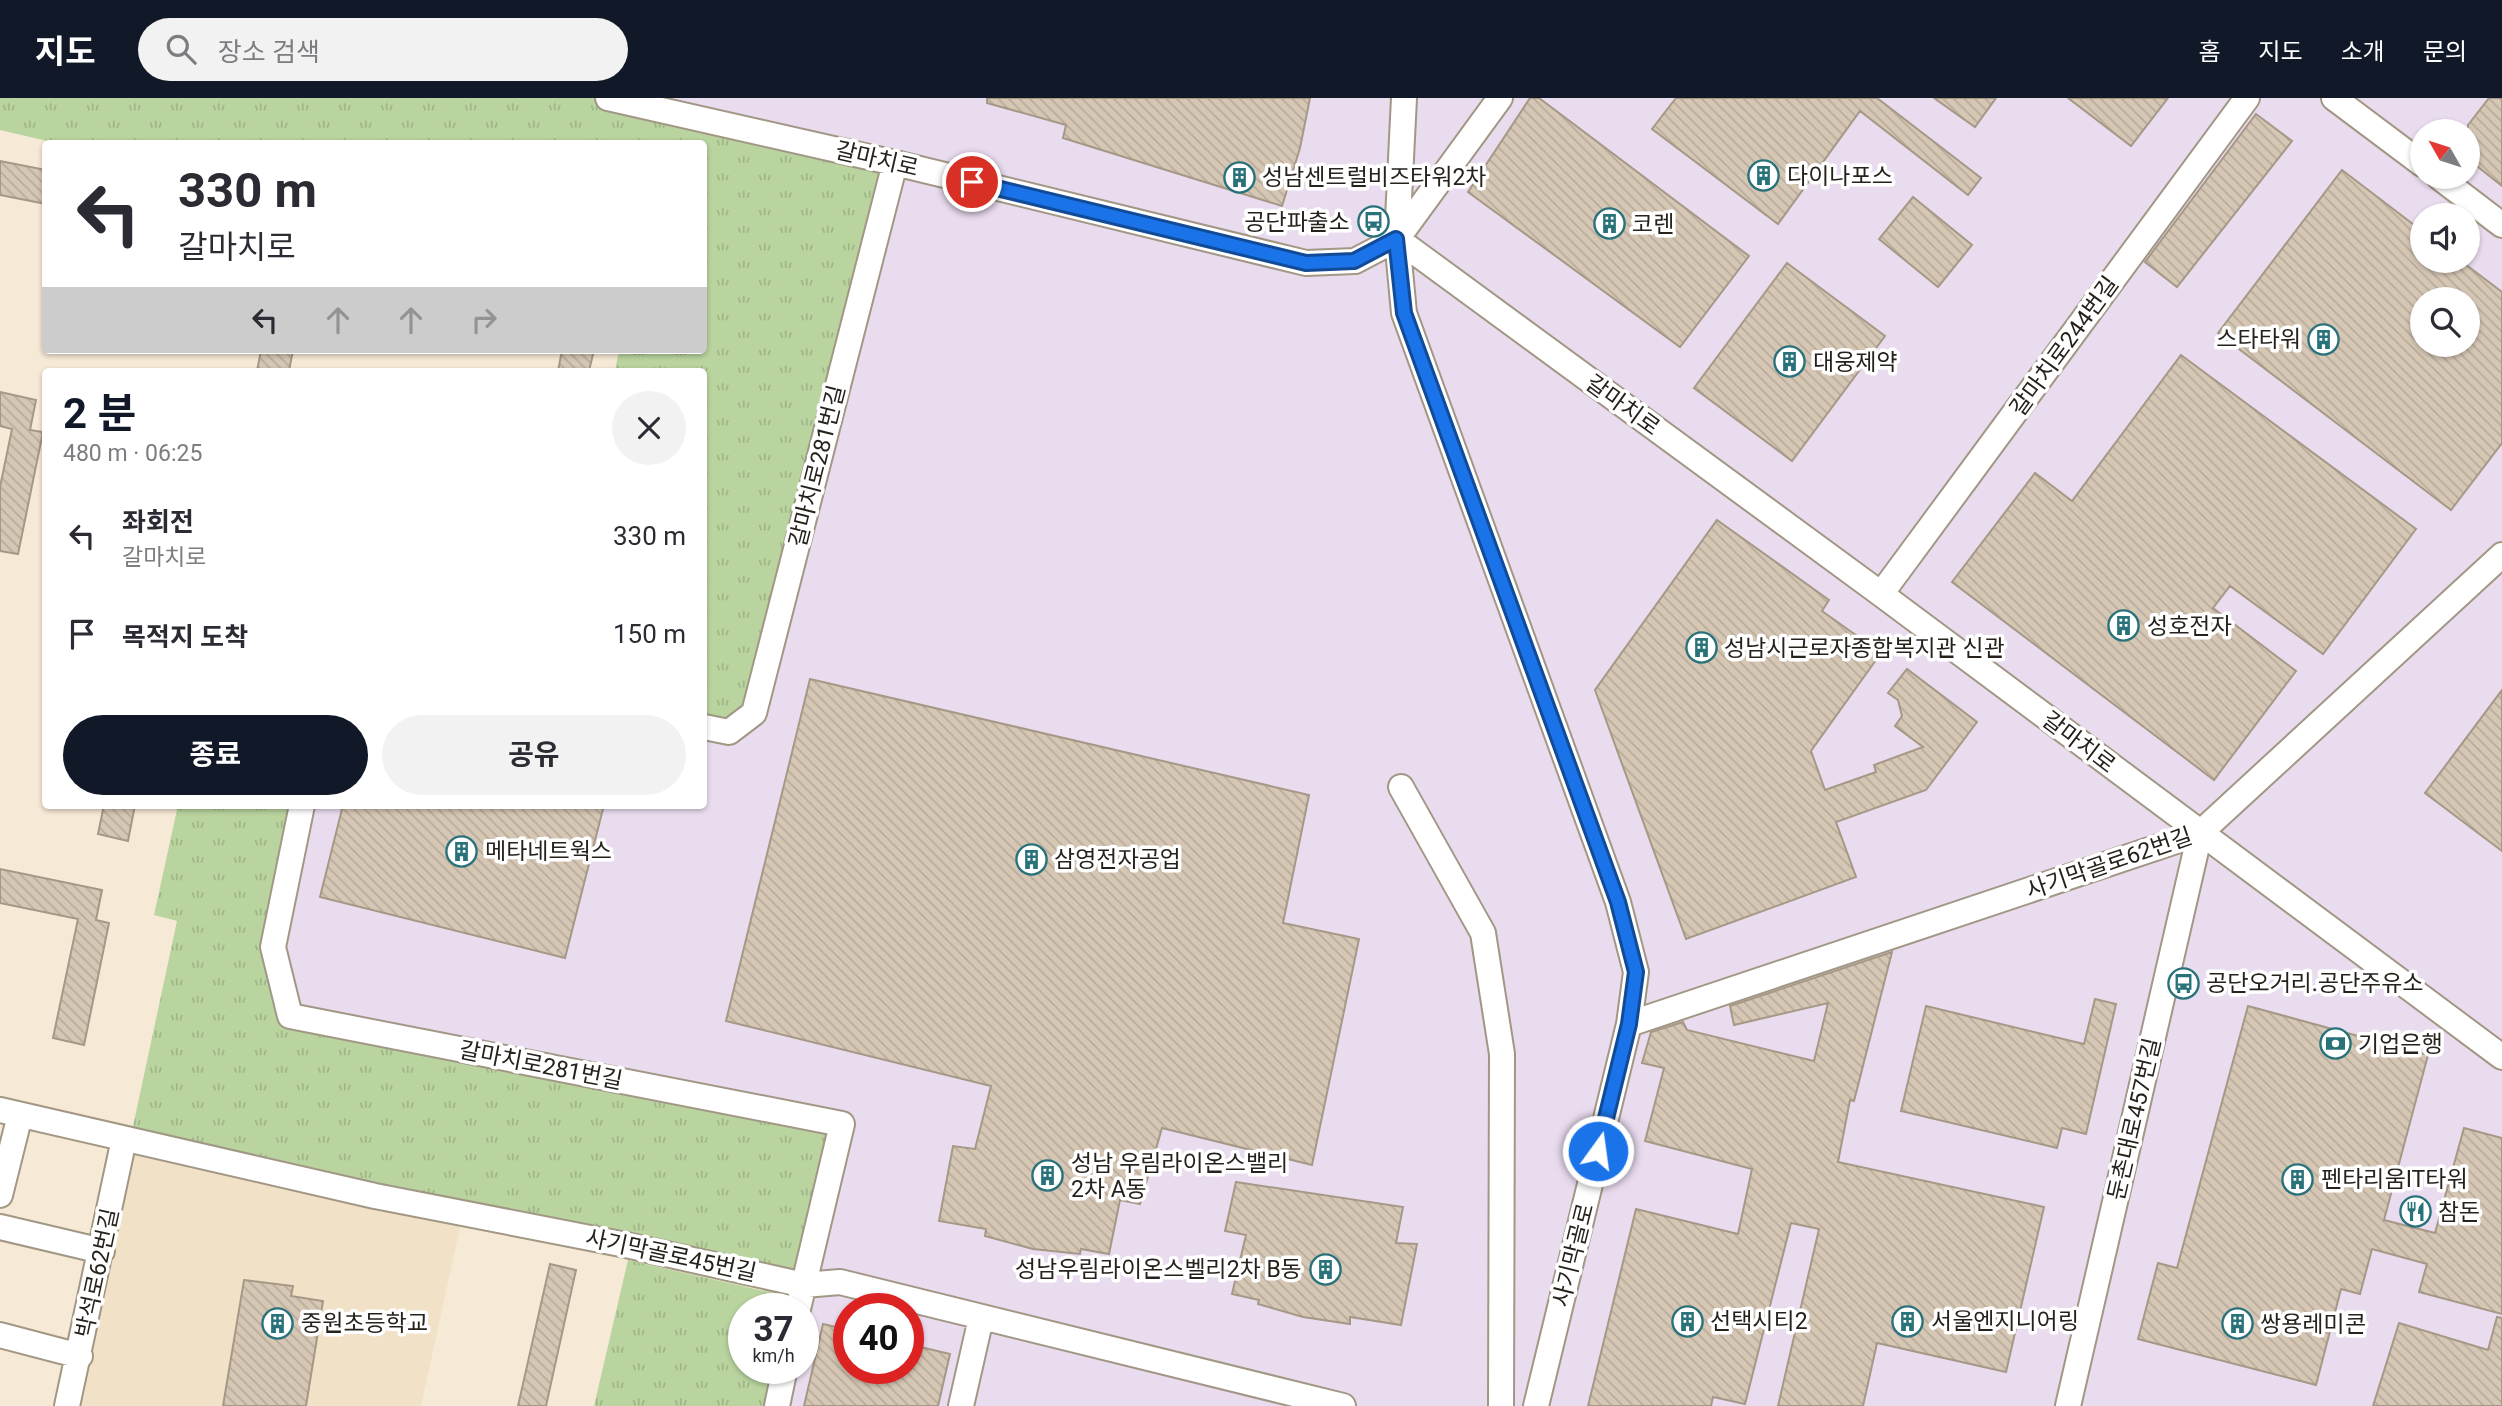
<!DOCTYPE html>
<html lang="ko">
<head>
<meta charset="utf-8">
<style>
  body { margin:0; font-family:Roboto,"Noto Sans KR",sans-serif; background:#f2f2f3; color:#2b2b33; height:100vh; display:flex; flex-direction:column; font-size:26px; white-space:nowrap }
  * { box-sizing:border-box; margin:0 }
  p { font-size:23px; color:#7c7c81 }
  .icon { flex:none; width:38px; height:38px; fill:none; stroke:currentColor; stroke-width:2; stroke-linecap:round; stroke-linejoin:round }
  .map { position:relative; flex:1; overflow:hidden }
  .side { position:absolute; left:42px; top:270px; width:665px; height:441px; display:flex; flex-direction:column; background:#fff; border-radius:7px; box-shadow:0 2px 5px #0004 }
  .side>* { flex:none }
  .guide { position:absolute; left:42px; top:42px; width:665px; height:214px; border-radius:7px; box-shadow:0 2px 5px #0004; background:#fff; color:#2b2b33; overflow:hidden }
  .needle { width:46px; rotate:309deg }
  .tools { position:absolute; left:2410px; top:21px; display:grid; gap:14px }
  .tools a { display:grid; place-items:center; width:70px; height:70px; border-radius:50%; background:#fff; box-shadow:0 2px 5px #0004; font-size:35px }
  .speed { position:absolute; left:728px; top:1195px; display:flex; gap:14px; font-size:35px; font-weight:700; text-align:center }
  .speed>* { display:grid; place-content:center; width:91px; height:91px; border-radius:50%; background:#fff; box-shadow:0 2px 5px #0004; line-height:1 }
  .speed small { font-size:18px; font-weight:400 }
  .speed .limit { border:10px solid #d22; background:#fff; color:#111 }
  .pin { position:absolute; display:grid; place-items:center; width:60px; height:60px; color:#fff; margin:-30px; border:4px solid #fff; border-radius:50%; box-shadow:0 2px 7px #0007 }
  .me { position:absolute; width:77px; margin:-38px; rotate:14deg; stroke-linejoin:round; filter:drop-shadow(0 0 5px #0008) }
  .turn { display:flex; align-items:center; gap:24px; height:147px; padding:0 21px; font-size:32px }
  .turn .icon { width:91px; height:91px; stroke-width:2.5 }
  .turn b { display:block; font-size:49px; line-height:60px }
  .lanes { display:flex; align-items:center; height:66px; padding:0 21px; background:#0003; justify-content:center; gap:35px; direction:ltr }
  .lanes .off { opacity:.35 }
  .round { display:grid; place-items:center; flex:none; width:74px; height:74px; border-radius:37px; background:#f2f2f3 }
  .overview { display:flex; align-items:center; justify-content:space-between; height:119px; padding:0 21px }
  h1 { font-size:42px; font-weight:700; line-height:52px; color:#111827 }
  .action { display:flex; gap:14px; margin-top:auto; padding:14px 21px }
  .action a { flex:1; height:80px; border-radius:42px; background:#111827; color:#fff; font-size:28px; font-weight:700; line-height:80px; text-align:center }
  .action a+a { background:#f2f2f3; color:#2b2b33 }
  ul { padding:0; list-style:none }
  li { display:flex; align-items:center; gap:21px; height:98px; padding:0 21px }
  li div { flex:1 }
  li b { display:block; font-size:26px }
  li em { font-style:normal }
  header { display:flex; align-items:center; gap:42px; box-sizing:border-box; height:98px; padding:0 35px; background:#111827; color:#fff }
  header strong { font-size:33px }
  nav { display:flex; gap:38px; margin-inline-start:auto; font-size:24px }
  .search { width:490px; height:63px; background:#f2f2f3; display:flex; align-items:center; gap:18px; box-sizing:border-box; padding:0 24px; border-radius:38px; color:#7c7c81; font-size:26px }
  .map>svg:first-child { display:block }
  .industrial { fill:#eadcef; fill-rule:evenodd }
  .built { fill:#f1e1c6 }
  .park { fill:url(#park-tufts) }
  .building { fill:url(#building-back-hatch); stroke:#a69886; stroke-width:2; fill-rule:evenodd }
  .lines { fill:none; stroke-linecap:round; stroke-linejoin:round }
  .minor-casing { stroke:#a29784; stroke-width:28 }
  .minor { stroke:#fff; stroke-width:24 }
  .route-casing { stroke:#114b97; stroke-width:18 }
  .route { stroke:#1a73e8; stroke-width:12 }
  .labels { text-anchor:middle; stroke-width:7; stroke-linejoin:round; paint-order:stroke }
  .street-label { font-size:23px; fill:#26221b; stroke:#fff }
  .poi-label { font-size:23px; fill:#26221b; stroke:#fff; text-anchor:start }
</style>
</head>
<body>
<header>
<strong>지도</strong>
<div class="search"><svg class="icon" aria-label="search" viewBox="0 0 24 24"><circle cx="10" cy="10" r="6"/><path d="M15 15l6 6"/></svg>장소 검색</div>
<nav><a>홈</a><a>지도</a><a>소개</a><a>문의</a></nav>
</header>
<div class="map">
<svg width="2502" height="1308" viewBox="0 0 2502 1308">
  <defs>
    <pattern id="park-tufts" width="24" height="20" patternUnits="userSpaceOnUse" patternTransform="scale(1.75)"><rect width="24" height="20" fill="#b9d49f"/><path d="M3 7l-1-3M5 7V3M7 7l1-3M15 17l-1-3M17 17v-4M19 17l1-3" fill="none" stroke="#9fb688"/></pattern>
    <pattern id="building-back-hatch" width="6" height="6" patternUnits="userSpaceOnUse" patternTransform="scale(1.75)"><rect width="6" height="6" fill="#d6c7b5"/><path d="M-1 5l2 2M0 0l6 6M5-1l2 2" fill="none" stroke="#b8ab9b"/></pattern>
  </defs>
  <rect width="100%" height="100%" fill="#f6ead6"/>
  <path class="industrial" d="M608 0H2502V1308H781L789 1271 803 1270V1211L842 1026 290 918 273 849 302 707H704V629L882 64ZM2422 33H2468V79H2422ZM2422 117H2468V163H2422ZM2422 201H2468V247H2422ZM849 1211H908V1270H849Z"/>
  <path class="built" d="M123 1052 462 1120 421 1308H67Z"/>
  <path class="park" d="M0 0H608L882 64 754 615 704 629V273H615L619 252H704V46H60L0 32Z
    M178 707H302L273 849 291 918 842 1026 804 1187 132 1033 177 823 154 817Z
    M628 1162 799 1201 797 1211H744V1270L784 1271 776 1308H594Z"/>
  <path class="building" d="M987 0H1310L1300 50 1282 108 1063 40 1066 27 987 5Z
    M1530 0H1539L1749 158 1680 249 1468 94Z
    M1676 0H1877L1981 80 1968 97 1860 13 1778 126 1652 31Z
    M1934 0H1996L1975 29Z
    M2068 0H2168L2131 48Z
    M2489 0H2502V88L2468 61V27Z
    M2256 16 2292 43 2177 189 2145 164Z
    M0 63 46 72V106L0 97Z
    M2342 72 2422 133V163H2461L2502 194V345L2451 412 2218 235ZM2422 201H2468V247H2422Z
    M1913 99 1972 147 1938 189 1879 141Z
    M1787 165 1885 238 1792 363 1694 290Z
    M261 252H293L289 273H257Z
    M562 252H594L589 273H558Z
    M2181 257 2416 431 2323 556 2230 488 2213 510 2296 573 2214 682 1952 484 2035 375 2072 403Z
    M0 294 36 302 30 332 43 334 18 456 0 453V389L12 331 0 328Z
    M1717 422 1829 502 1822 513 1881 555 1811 653 1825 692 1876 674 1874 667 1923 649 1895 628 1902 618 1898 602 1888 595 1907 571 1977 624 1926 692 1836 724 1856 779 1686 841 1595 592Z
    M810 581 1309 697 1283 825 1359 841 1312 1067 1162 1030 1140 1106 1120 1102 1109 1156 1081 1151 1080 1156 1033 1151 985 1138 986 1131 939 1123 953 1048 975 1051 991 988 726 923Z
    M2502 592V753L2425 695Z
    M104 707H135L128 743 98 736Z
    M343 707H604L565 860 320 799Z
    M0 771 102 792 96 822 109 825 84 947 53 940 78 821 0 805Z
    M1892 854 1854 1003 1850 1002 1838 1064 2044 1109 2006 1274 1877 1245 1863 1308H1778L1819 1131 1791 1125 1745 1306 1713 1299 1711 1308H1588L1636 1111 1738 1136 1752 1071 1645 1043 1664 970 1642 965 1651 934 1683 924 1687 932 1814 963 1828 905 1734 927 1730 908Z
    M2095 901 2116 906 2086 1036 2062 1030 2057 1050 1901 1013 1926 908 2084 946Z
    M2248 908 2428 957 2384 1122 2435 1135 2464 1030 2502 1040V1216L2419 1194 2427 1166 2372 1151 2360 1196 2341 1191 2316 1287 2138 1241 2158 1165 2177 1170Z
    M1236 1084 1403 1109 1396 1145 1417 1146 1401 1227 1350 1219V1226L1303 1219 1258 1206 1259 1202 1232 1196 1246 1137 1225 1133Z
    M550 1166 576 1172 546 1308H518Z
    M244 1182 293 1188 291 1198 323 1203 306 1308H223Z
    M2497 1219 2502 1220V1308H2373L2399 1225 2488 1252Z
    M823 1226 849 1232V1270H908V1246L950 1256 938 1308H804Z"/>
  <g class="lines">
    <defs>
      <path id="minor" d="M608 0 895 65 1306 165 1355 163 1397 141 1500 0
        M1404 0 1397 141 1404 215 1618 804 1636 874 1629 926 1536 1308
        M2334 0 2422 66
        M2439 79 2502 127
        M1397 141 1881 496 2502 959
        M1881 496 2247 0
        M704 629 729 634 754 615 895 65
        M1401 689 1483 835 1502 956 1501 1308
        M302 707 273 849 290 918 842 1026 798 1211
        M1629 926 2200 735 2502 457
        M0 1012 375 1098 626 1147 804 1187 840 1184 1343 1308
        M0 1097 20 1017
        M0 1129 102 1153
        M0 1237 80 1258
        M67 1308 124 1041
        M777 1308 785 1270
        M961 1308 981 1220
        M2068 1308 2200 735"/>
    </defs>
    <use href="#minor" class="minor-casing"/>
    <use href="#minor" class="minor"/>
  </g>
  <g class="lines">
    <defs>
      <path id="route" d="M972 84 1306 165 1354 163 1396 141 1404 215 1618 804 1636 874 1629 926 1598 1053"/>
    </defs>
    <use href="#route" class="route-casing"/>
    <use href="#route" class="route"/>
  </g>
  <defs>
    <symbol id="building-ring" viewBox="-11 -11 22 22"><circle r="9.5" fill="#fff" stroke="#29727a" stroke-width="1.5"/><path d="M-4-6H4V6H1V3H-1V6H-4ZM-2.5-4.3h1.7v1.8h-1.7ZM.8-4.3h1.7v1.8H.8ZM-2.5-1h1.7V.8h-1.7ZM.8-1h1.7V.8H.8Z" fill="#29727a"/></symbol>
    <symbol id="bus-ring" viewBox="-11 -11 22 22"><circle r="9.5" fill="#fff" stroke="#29727a" stroke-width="1.5"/><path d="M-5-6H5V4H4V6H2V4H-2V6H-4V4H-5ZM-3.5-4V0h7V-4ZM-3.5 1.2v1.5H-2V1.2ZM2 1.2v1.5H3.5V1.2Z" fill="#29727a"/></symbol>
    <symbol id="bank-ring" viewBox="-11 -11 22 22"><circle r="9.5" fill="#fff" stroke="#29727a" stroke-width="1.5"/><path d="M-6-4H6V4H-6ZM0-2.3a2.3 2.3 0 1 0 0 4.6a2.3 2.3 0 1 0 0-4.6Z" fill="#29727a"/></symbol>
    <symbol id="restaurant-ring" viewBox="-11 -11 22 22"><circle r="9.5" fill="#fff" stroke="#29727a" stroke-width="1.5"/><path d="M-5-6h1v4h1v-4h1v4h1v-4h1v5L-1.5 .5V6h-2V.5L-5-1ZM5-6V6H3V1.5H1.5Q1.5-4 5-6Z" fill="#29727a"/></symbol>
  </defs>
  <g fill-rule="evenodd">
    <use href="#building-ring" x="1746" y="60" width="35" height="35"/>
    <use href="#building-ring" x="1222" y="62" width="35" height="35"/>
    <use href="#bus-ring" x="1356" y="106" width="35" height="35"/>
    <use href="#building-ring" x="1592" y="108" width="35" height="35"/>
    <use href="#building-ring" x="2306" y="224" width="35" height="35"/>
    <use href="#building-ring" x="1772" y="246" width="35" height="35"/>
    <use href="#building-ring" x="2106" y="510" width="35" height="35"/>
    <use href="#building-ring" x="1684" y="532" width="35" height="35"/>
    <use href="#building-ring" x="444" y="736" width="35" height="35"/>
    <use href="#building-ring" x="1014" y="744" width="35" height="35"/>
    <use href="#bus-ring" x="2166" y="868" width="35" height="35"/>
    <use href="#bank-ring" x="2318" y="928" width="35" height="35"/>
    <use href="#building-ring" x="1030" y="1060" width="35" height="35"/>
    <use href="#building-ring" x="2280" y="1064" width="35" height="35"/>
    <use href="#restaurant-ring" x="2398" y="1096" width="35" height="35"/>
    <use href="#building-ring" x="1308" y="1154" width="35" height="35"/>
    <use href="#building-ring" x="1670" y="1206" width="35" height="35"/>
    <use href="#building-ring" x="1890" y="1206" width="35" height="35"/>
    <use href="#building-ring" x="260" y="1208" width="35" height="35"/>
    <use href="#building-ring" x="2220" y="1208" width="35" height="35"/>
  </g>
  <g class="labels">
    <g class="street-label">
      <text transform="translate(877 61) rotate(13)" y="8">갈마치로</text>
      <text transform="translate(2064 248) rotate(-54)" y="8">갈마치로244번길</text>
      <text transform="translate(1623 307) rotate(36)" y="8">갈마치로</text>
      <text transform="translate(817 368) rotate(-76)" y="8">갈마치로281번길</text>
      <text transform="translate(2079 644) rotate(37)" y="8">갈마치로</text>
      <text transform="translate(2109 765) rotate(-19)" y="8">사기막골로62번길</text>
      <text transform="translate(541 967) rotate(11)" y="8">갈마치로281번길</text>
      <text transform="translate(2134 1021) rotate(-77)" y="8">둔촌대로457번길</text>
      <text transform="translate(671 1157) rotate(12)" y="8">사기막골로45번길</text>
      <text transform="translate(1573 1157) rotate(-76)" y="8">사기막골로</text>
      <text transform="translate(97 1175) rotate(-78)" y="8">박석로62번길</text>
    </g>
    <g class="poi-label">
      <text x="1787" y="86">다이나포스</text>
      <text x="1262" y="87">성남센트럴비즈타워2차</text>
      <text x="1350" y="132" text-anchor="end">공단파출소</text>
      <text x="1632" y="134">코렌</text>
      <text x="2301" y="249" text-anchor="end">스타타워</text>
      <text x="1813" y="272">대웅제약</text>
      <text x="2147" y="536">성호전자</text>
      <text x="1724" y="558">성남시근로자종합복지관 신관</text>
      <text x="485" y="761">메타네트웍스</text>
      <text x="1054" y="769">삼영전자공업</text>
      <text x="2206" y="893">공단오거리.공단주유소</text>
      <text x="2358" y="954">기업은행</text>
      <text x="1071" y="1073">성남 우림라이온스밸리<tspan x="1071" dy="26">2차 A동</tspan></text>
      <text x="2321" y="1089">펜타리움IT타워</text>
      <text x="2438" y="1122">참돈</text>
      <text x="1302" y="1179" text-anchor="end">성남우림라이온스벨리2차 B동</text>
      <text x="1710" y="1231">선택시티2</text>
      <text x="1931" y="1231">서울엔지니어링</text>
      <text x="301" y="1233">중원초등학교</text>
      <text x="2260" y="1234">쌍용레미콘</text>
    </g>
  </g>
</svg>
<div class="tools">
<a><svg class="needle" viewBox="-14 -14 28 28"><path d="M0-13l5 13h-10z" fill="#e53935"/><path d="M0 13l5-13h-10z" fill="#7c7c81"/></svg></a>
<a><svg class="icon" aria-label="sound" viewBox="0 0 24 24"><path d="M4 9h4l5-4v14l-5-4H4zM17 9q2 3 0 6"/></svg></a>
<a><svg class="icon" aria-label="search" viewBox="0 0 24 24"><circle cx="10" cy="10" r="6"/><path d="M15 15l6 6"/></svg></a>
</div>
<div class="speed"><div>37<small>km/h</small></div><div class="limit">40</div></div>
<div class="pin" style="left:972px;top:84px;background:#d93025"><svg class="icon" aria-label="arrive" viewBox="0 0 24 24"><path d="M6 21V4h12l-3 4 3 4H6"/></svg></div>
<svg class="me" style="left:1598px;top:1053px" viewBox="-20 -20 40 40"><circle r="17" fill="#1a73e8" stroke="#fff" stroke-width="3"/><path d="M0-11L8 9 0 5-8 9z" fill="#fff"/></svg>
<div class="guide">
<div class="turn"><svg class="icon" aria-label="left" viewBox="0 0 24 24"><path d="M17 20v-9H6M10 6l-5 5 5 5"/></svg><div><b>330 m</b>갈마치로</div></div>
<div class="lanes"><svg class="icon" aria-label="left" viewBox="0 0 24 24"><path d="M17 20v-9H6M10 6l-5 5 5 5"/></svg><svg class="icon off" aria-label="ahead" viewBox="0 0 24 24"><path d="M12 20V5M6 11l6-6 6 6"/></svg><svg class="icon off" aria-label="ahead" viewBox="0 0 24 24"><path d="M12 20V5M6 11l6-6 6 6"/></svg><svg class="icon off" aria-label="right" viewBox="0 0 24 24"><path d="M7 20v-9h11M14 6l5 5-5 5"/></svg></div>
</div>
<section class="side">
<div class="overview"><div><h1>2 분</h1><p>480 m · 06:25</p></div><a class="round"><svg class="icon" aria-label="close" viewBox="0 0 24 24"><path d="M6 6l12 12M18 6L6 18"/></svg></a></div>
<ul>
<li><svg class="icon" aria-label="left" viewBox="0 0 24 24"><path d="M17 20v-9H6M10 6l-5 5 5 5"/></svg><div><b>좌회전</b><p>갈마치로</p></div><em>330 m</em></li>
<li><svg class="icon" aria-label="arrive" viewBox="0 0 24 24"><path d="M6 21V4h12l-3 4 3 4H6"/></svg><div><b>목적지 도착</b></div><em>150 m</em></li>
</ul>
<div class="action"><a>종료</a><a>공유</a></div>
</section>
</div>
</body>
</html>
